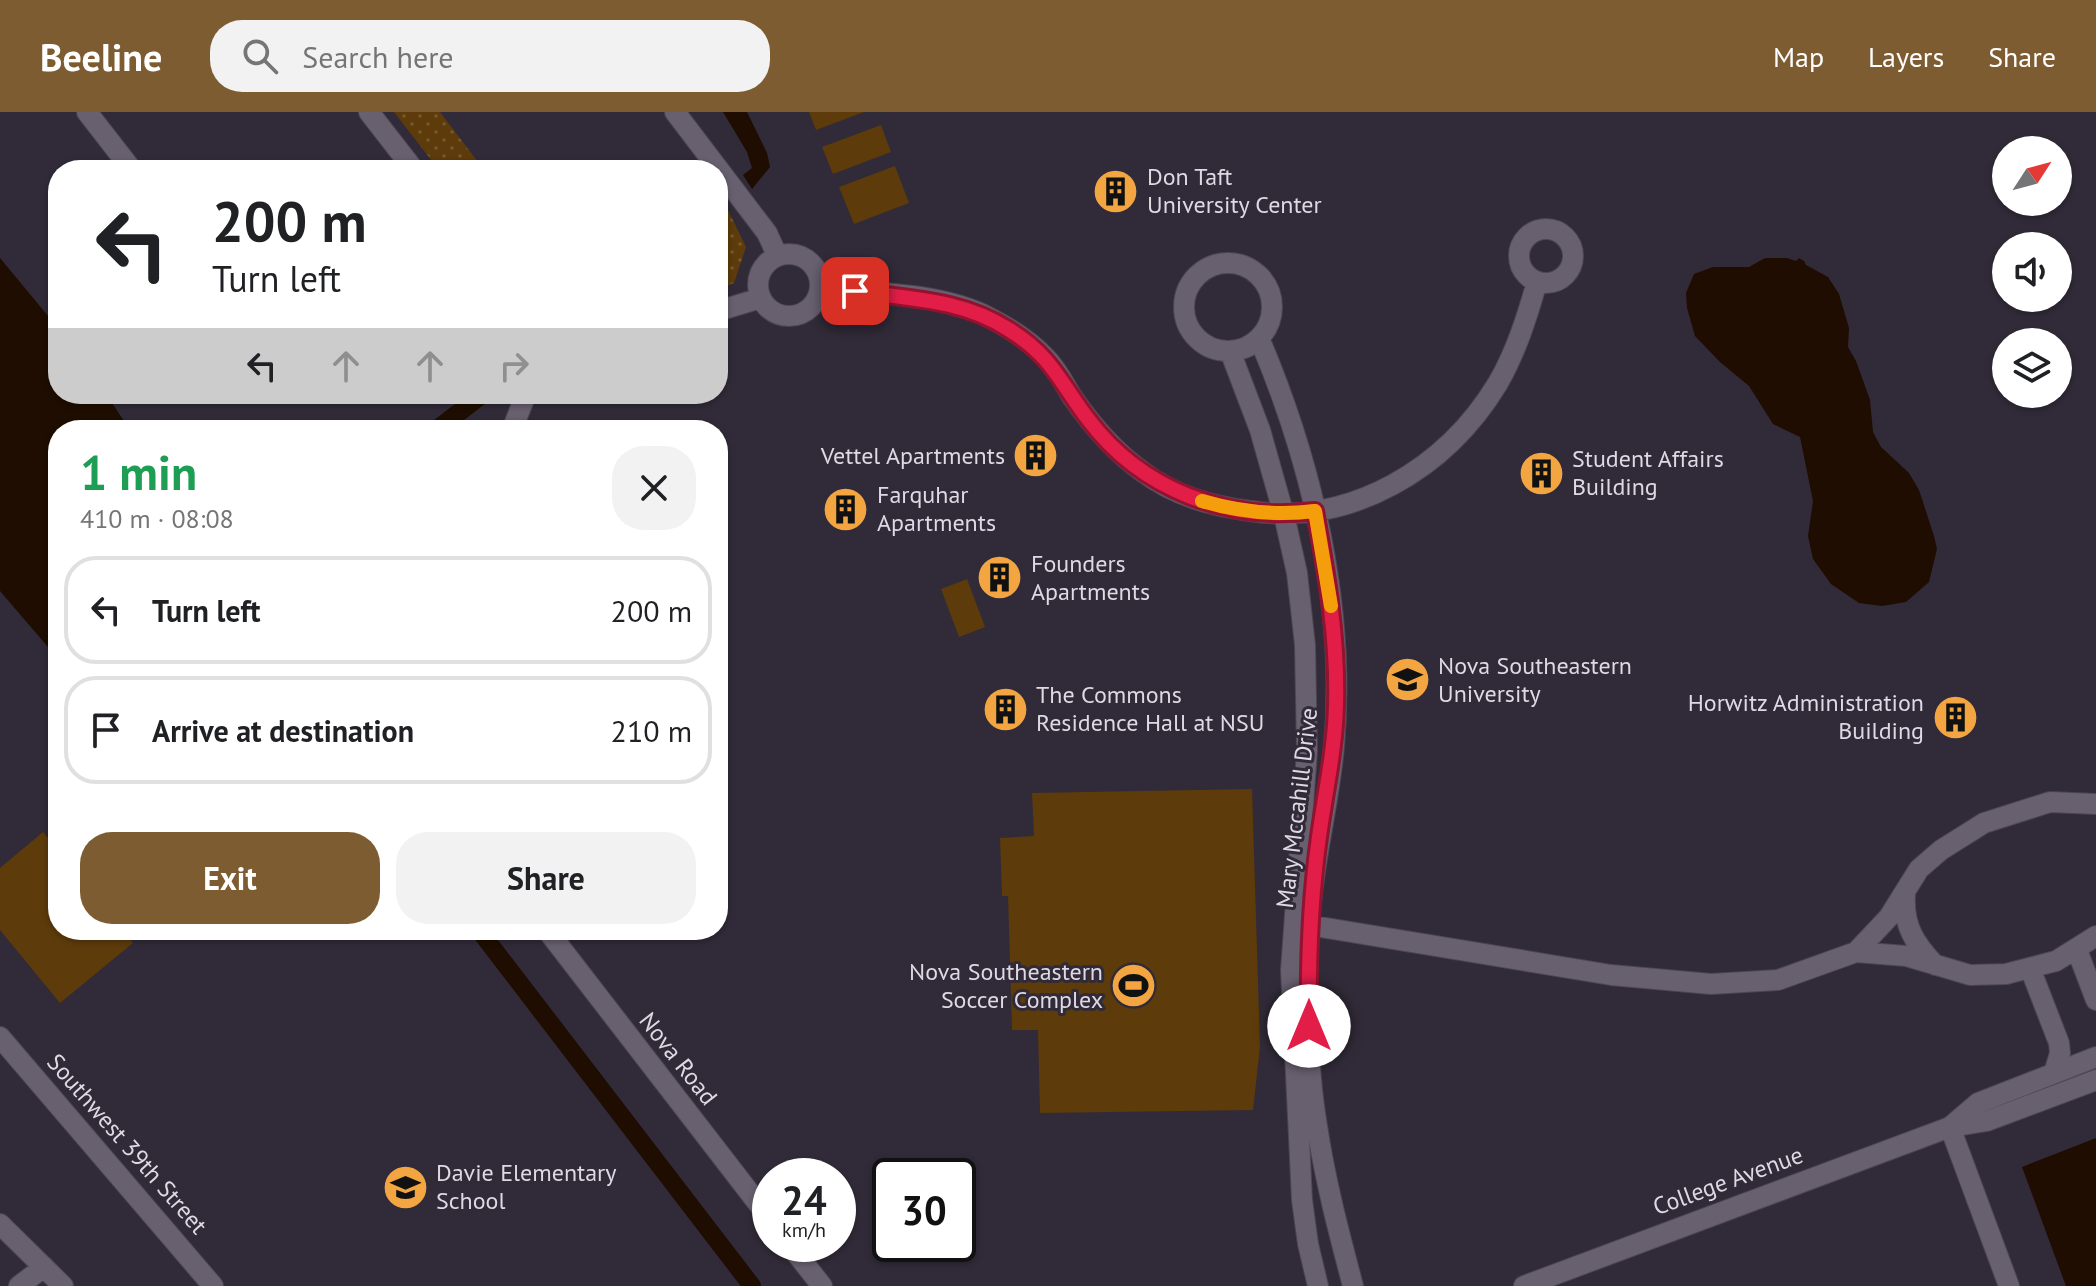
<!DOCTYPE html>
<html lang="en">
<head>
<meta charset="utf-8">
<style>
  body { margin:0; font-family:"PT Sans",sans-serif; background:#f2f2f2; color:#202124; height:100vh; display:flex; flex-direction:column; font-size:30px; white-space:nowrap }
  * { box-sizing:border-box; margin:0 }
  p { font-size:26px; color:#757577 }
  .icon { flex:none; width:44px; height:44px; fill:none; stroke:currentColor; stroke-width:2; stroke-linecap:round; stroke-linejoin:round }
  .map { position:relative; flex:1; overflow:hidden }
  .sheet { position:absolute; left:48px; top:308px; width:680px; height:520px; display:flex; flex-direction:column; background:#fff; border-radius:32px; box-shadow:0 2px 6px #0004 }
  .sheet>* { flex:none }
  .hud { position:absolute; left:48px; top:48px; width:680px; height:244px; border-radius:32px; box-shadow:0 2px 6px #0004; background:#fff; color:#202124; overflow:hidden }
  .needle { width:52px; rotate:54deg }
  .fabs { position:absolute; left:1992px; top:24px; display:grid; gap:16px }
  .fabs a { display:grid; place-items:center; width:80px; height:80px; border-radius:50%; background:#fff; box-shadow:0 2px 6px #0004; font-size:40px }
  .speed { position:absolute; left:752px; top:1046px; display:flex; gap:16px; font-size:40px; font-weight:700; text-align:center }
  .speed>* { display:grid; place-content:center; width:104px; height:104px; border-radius:50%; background:#fff; box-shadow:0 2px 6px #0004; line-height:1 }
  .speed small { font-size:20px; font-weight:400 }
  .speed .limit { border:4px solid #111; border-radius:12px; background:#fff; color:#111 }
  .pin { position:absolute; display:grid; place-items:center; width:68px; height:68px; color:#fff; margin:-34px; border-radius:16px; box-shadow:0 4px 12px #0006 }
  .me { position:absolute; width:88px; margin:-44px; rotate:0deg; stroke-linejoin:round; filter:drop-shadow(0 0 6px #0008) }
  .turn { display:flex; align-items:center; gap:28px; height:168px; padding:0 32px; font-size:36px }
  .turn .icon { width:104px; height:104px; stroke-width:2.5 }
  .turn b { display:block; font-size:56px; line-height:68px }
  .lanes { display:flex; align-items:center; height:76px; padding:0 32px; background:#0003; justify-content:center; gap:40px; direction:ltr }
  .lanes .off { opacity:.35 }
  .round { display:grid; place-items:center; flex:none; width:84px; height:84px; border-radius:32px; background:#f2f2f2 }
  .summary { display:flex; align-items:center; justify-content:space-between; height:136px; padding:0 32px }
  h1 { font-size:48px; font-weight:800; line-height:60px; color:#1e9e55 }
  .cta { display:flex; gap:16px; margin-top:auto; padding:16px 32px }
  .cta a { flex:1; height:92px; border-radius:32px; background:#7e5c31; color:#fff; font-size:32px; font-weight:800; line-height:92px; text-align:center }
  .cta a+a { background:#f2f2f2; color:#202124 }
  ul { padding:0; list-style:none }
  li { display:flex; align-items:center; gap:24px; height:108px; margin:0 16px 12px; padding:0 16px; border:4px solid #e0e0e0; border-radius:32px }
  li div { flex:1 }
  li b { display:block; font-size:30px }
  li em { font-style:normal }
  header { display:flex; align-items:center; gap:48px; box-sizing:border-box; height:112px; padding:0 40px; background:#7e5c31; color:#fff }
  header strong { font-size:38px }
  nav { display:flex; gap:44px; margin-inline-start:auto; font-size:28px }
  .search { width:560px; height:72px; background:#f2f2f2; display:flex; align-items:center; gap:20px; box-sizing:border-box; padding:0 28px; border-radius:32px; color:#757577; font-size:30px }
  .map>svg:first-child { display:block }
  .grass { fill:url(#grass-dots) }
  .green { fill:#5d3b0b }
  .water { fill:#1e0d00 }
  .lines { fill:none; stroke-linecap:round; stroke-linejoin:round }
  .canal { stroke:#1e0d00; stroke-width:18 }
  .minor-casing { stroke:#4c4652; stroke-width:22 }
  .tertiary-casing { stroke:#4c4652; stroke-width:22 }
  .minor { stroke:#685f6f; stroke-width:20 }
  .tertiary { stroke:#685f6f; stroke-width:20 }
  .route-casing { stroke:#92132f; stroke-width:20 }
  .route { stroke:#e11d48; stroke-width:14 }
  .slow { stroke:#f59e0b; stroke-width:14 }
  .labels { text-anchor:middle; stroke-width:6; stroke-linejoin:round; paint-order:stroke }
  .poi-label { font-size:24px; fill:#ded9e3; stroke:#312a38; text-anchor:start }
  .street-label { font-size:24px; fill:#ded9e3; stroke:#312a38 }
</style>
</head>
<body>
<header>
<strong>Beeline</strong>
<div class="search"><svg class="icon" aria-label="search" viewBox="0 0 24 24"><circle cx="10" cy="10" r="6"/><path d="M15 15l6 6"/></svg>Search here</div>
<nav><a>Map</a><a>Layers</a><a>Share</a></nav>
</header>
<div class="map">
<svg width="2096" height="1174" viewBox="0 0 2096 1174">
  <defs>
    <pattern id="grass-dots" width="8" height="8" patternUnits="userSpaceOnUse" patternTransform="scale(2)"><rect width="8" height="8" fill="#5d3b0b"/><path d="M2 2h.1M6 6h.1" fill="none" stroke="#74572e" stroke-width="1.8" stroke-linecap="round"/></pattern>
  </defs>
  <rect width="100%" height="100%" fill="#312a38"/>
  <path class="grass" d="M394 0H440L484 58H439Z
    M718 85 729 100 746 135 734 171 718 177Z"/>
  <path class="green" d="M809 0H864L816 18Z
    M881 13 891 40 833 62 822 35Z
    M895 54 909 91 854 112 839 75Z
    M967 467 985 515 959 525 941 477Z
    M1252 677 1260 935 1253 998 1040 1001 1038 918H1012L1008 784H1002L1000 726 1034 724 1032 681Z
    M43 720 58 738V818H123L133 831 60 891 0 818V756Z"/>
  <path class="water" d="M723 0H747L767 41 770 55 752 77 743 63 752 56 747 40Z
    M0 146 58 216V282H106L130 318H58V519L48 535 0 479Z
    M1765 146H1787L1796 149 1799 146 1804 149 1806 153 1828 165 1839 182 1849 216 1848 235 1856 249 1870 288 1873 320 1881 335 1909 361 1919 378 1934 424 1937 437 1929 470 1906 490 1882 494 1859 491 1831 472 1813 447 1808 424 1813 389 1800 325 1773 312 1749 274 1720 250 1695 224 1687 196 1686 181 1694 162 1713 155H1749Z
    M2096 1026V1174H2066L2022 1055Z"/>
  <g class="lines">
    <path class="canal" d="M718 94 719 93
      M436 318 483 282
      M479 818 752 1174"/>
    <defs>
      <path id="minor" d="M87 0 132 58
        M369 0 414 58
        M675 0 767 121 777 143
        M1519 144a27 27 0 1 1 54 0a27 27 0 1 1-54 0Z
        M758 173a31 31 0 1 1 62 0a31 31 0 1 1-62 0Z
        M1184 195a44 44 0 1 1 88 0a44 44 0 1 1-88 0Z
        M821 177C873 180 946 181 992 207 1011 217 1031 230 1046 246 1058 258 1064 272 1073 286 1093 315 1115 340 1143 360 1175 384 1211 394 1250 399 1351 414 1446 357 1498 271 1516 240 1527 205 1537 170
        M718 199 761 186
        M1259 226C1313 353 1346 496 1334 634 1329 694 1312 753 1309 814 1306 880 1306 949 1317 1014 1325 1068 1339 1121 1353 1174
        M1230 239 1260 318 1284 403 1297 461 1305 533 1307 639 1291 858 1302 1088 1308 1132 1318 1174
        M512 318 526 282
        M1905 783C1903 814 1915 832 1935 853
        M1296 811 1611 863 1711 872 1778 868 1856 840 1906 844 1970 863 2006 862 2056 849 2096 824
        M547 818 770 1107
        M2077 838 2096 888
        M1856 840 1889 805 1919 757 1941 738 1984 711 2050 690 2096 692
        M2030 856 2059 931 2060 941 2054 961
        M1950 1015 2009 1174
        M0 1112 63 1174
        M789 1132 822 1174
        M19 1174 44 1155"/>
      <path id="tertiary" d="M0 925 213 1174
        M1950 1015 1978 991 2096 945
        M1524 1174 1950 1015 1987 1009 2096 968"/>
    </defs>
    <use href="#minor" class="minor-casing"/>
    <use href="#tertiary" class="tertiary-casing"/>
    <use href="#minor" class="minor"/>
    <use href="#tertiary" class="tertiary"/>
  </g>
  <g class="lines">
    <defs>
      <path id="route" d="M855 179C909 187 961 187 1008 217 1052 244 1059 269 1088 307 1142 379 1228 410 1315 399 1327 464 1338 527 1336 593 1335 638 1325 681 1319 725 1310 788 1308 851 1309 914"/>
    </defs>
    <use href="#route" class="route-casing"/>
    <use href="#route" class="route"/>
    <path class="slow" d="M1202 389C1240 400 1276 404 1315 399L1331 494"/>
  </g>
  <defs>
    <symbol id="building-disc" viewBox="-11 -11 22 22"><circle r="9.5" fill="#f2a541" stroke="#312a38"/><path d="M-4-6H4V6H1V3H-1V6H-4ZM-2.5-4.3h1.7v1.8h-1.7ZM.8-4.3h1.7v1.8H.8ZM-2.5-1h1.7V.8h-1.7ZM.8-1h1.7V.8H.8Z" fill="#111"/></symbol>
    <symbol id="university-disc" viewBox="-11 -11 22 22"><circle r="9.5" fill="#f2a541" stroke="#312a38"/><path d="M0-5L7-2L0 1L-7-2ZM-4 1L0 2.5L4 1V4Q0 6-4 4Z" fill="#111"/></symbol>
    <symbol id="stadium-disc" viewBox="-11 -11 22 22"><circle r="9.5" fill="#f2a541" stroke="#312a38"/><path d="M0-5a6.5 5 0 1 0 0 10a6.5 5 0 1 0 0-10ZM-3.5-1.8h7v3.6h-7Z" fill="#111"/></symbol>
    <symbol id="school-disc" viewBox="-11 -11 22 22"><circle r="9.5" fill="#f2a541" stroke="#312a38"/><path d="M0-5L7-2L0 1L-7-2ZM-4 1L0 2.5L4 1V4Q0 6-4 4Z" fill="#111"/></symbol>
  </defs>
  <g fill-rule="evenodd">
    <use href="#building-disc" x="1090" y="54" width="51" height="51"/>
    <use href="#building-disc" x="1010" y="318" width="51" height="51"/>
    <use href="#building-disc" x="1516" y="336" width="51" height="51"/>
    <use href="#building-disc" x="820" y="372" width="51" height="51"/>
    <use href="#building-disc" x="974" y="440" width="51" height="51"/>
    <use href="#university-disc" x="1382" y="542" width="51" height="51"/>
    <use href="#building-disc" x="980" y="572" width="51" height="51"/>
    <use href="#building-disc" x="1930" y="580" width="51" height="51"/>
    <use href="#stadium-disc" x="1108" y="848" width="51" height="51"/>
    <use href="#school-disc" x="380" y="1050" width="51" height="51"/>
  </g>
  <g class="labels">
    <g class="poi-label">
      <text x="1147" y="73">Don Taft<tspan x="1147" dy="28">University Center</tspan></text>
      <text x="1005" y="352" text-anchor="end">Vettel Apartments</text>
      <text x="1572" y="355">Student Affairs<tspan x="1572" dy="28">Building</tspan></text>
      <text x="877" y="391">Farquhar<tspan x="877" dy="28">Apartments</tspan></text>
      <text x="1031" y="460">Founders<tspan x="1031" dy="28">Apartments</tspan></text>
      <text x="1438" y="562">Nova Southeastern<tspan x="1438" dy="28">University</tspan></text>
      <text x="1036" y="591">The Commons<tspan x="1036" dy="28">Residence Hall at NSU</tspan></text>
      <text x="1924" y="599" text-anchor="end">Horwitz Administration<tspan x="1924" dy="28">Building</tspan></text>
      <text x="1103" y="868" text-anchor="end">Nova Southeastern<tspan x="1103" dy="28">Soccer Complex</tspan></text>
      <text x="436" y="1069">Davie Elementary<tspan x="436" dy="28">School</tspan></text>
    </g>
    <g class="street-label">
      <text transform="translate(1297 696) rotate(-83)" y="8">Mary Mccahill Drive</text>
      <text transform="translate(678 947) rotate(52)" y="8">Nova Road</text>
      <text transform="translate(127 1032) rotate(49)" y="8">Southwest 39th Street</text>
      <text transform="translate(1728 1069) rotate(-20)" y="8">College Avenue</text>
    </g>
  </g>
</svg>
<div class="fabs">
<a><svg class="needle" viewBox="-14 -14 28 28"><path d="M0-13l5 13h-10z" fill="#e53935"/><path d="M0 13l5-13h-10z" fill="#757577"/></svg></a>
<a><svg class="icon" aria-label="sound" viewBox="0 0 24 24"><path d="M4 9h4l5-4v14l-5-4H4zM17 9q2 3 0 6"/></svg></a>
<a><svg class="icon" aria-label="layers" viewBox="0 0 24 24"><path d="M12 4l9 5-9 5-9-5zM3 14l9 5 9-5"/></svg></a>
</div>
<div class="speed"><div>24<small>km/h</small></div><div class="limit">30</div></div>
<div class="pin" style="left:855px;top:179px;background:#d93025"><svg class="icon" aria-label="arrive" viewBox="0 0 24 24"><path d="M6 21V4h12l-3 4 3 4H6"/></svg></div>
<svg class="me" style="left:1309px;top:914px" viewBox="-20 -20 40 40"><circle r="19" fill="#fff"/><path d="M0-13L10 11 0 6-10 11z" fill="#e11d48"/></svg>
<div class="hud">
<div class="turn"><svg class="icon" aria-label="left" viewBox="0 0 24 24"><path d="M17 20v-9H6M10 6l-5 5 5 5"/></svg><div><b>200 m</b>Turn left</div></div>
<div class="lanes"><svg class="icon" aria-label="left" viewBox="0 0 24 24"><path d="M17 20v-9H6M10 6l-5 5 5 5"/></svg><svg class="icon off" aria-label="ahead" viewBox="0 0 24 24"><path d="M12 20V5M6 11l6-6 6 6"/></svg><svg class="icon off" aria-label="ahead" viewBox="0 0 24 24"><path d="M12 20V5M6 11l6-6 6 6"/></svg><svg class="icon off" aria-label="right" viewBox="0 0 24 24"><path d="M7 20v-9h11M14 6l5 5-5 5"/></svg></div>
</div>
<section class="sheet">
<div class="summary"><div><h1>1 min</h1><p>410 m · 08:08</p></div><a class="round"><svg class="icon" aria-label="close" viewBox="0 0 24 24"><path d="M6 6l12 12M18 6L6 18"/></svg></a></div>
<ul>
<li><svg class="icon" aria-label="left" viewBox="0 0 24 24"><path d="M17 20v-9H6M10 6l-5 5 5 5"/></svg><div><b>Turn left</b></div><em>200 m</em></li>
<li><svg class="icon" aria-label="arrive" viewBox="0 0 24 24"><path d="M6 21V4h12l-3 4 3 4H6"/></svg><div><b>Arrive at destination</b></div><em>210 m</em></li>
</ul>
<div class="cta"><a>Exit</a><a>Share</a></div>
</section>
</div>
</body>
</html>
